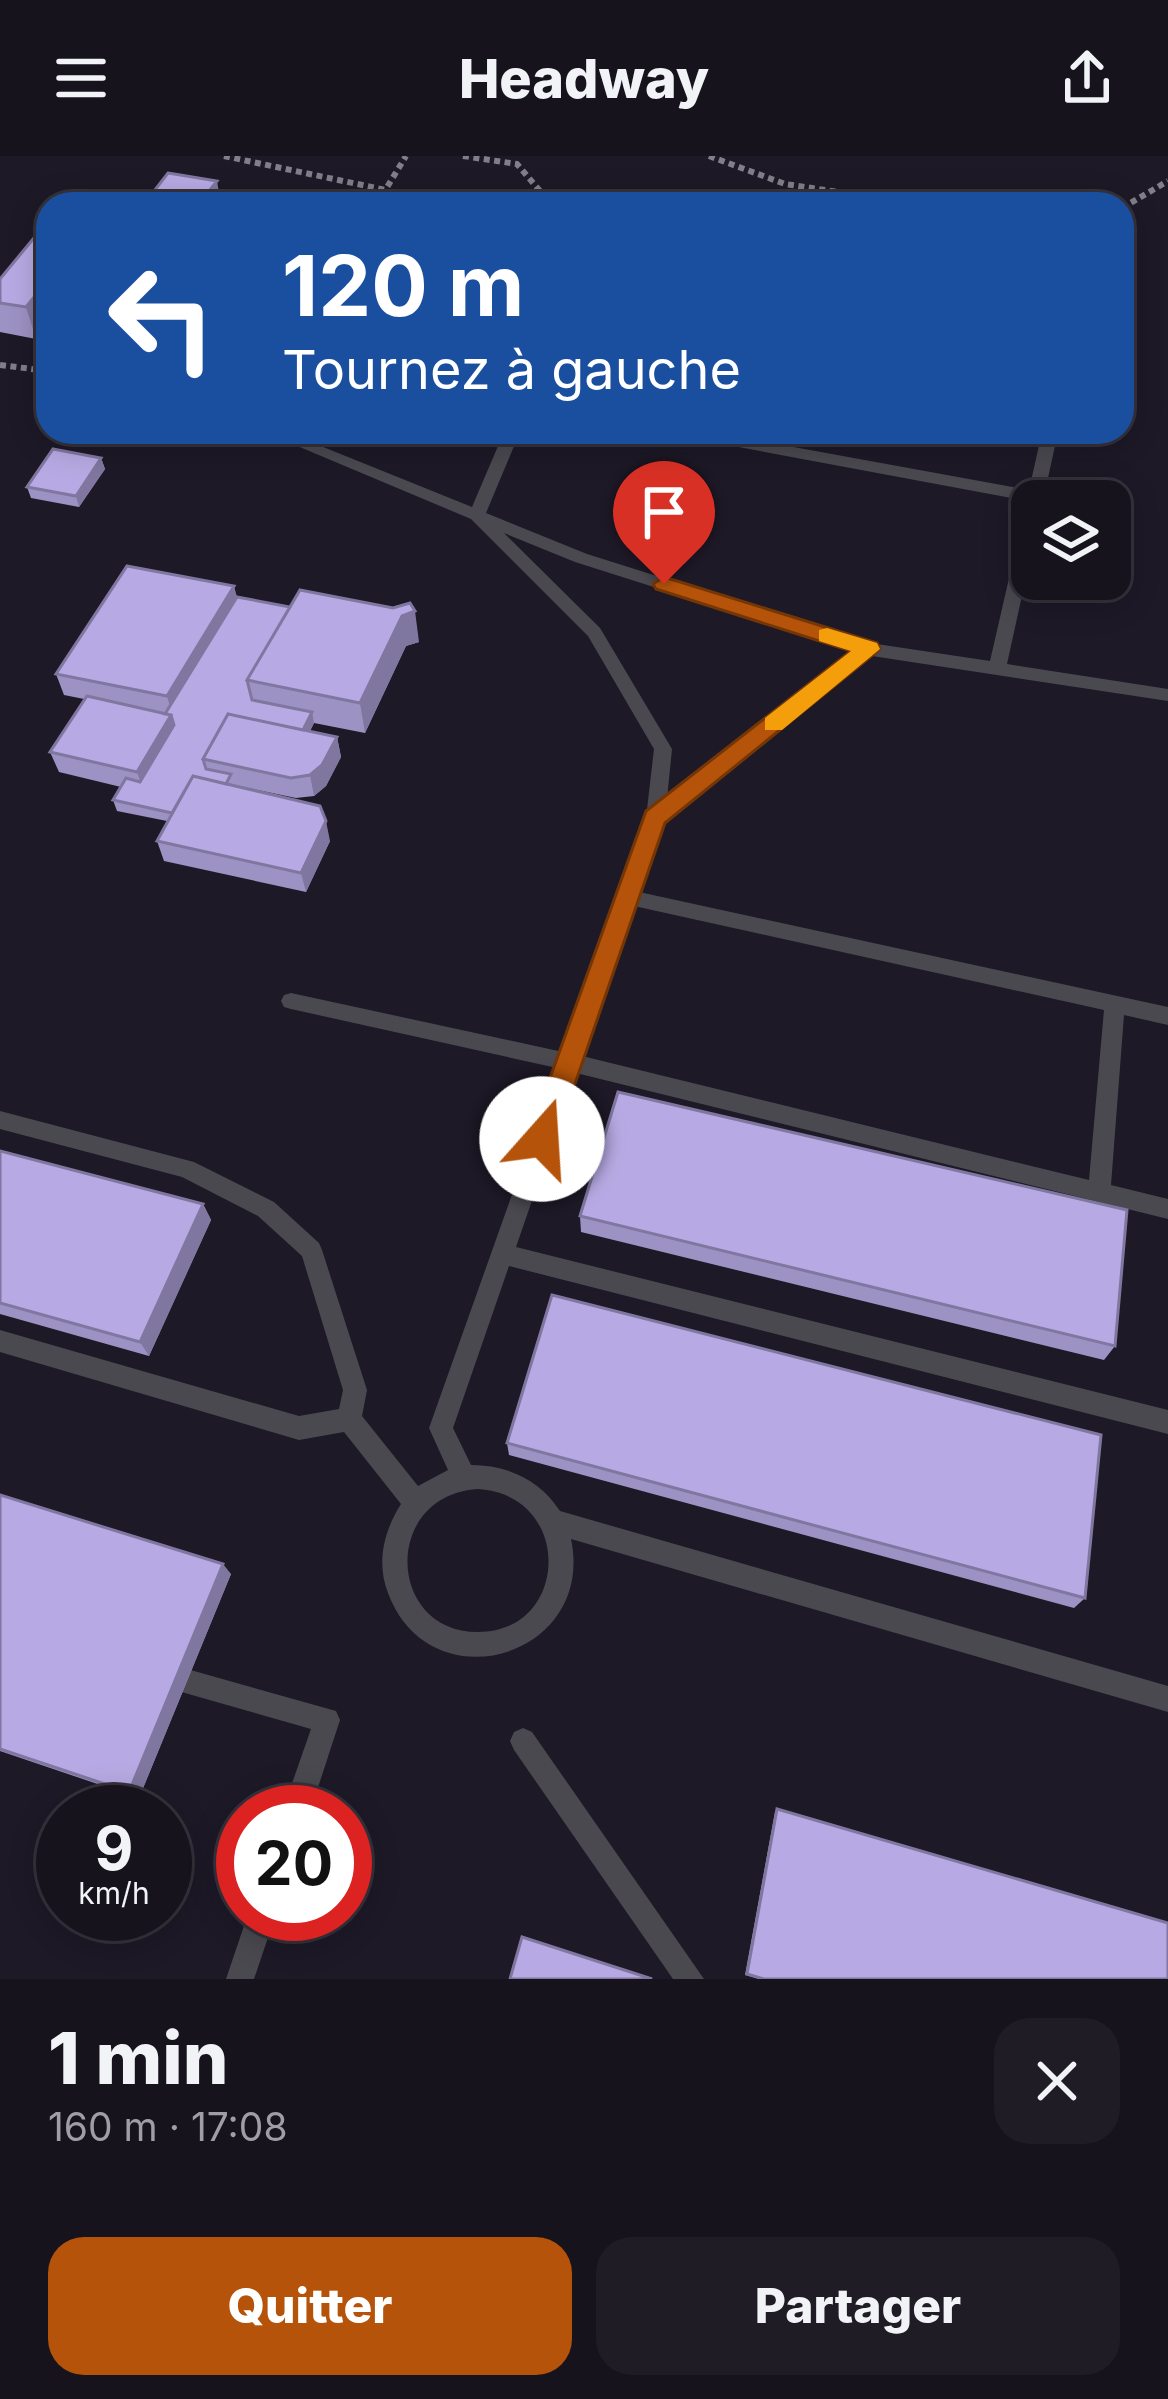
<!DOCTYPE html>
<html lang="fr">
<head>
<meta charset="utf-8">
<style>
  body { margin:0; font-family:Inter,sans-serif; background:#1f1c26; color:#f1f3f6; height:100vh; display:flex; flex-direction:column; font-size:45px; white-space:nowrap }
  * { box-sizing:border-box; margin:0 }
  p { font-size:39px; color:#9e9ea4 }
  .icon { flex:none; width:66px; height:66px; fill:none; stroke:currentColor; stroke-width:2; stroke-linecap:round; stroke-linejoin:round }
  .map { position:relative; height:1823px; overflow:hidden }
  .panel { display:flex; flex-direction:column; background:#16131d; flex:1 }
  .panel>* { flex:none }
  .banner { position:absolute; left:36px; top:36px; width:1098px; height:252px; border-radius:36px; box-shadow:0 6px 30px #0003,0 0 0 3px #35323b; background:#1a4fa0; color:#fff; overflow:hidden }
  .tools { position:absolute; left:1011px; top:324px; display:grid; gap:24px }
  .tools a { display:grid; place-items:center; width:120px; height:120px; border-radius:24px; background:#16131d; box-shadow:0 6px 30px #0003,0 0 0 3px #35323b; font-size:60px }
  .speed { position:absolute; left:36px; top:1629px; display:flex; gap:24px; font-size:60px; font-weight:700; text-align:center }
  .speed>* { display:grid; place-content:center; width:156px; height:156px; border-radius:50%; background:#16131d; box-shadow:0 6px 30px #0003,0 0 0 3px #35323b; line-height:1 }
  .speed small { font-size:30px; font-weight:400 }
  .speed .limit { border:18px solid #d22; background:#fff; color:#111 }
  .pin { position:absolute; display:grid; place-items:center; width:102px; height:102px; color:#fff; margin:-123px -51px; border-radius:50% 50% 50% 0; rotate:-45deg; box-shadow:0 0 12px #0007 }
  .pin .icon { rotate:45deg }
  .me { position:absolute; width:132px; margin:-66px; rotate:19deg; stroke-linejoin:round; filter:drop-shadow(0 0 9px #0008) }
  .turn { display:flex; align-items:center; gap:42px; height:252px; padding:0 48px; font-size:54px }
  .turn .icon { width:156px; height:156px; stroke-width:2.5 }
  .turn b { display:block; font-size:84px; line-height:102px }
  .round { display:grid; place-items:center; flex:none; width:126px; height:126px; border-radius:36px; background:#1f1c26 }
  .headline { display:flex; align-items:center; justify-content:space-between; height:204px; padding:0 48px }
  h1 { font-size:72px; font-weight:800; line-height:90px }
  .button { display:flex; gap:24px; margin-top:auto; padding:24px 48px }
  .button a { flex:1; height:138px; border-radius:36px; background:#b45309; color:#fff; font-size:48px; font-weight:800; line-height:138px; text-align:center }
  .button a+a { background:#1f1c26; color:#f1f3f6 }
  header { display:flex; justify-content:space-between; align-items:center; height:156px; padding:0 48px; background:#16131d; font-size:54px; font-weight:800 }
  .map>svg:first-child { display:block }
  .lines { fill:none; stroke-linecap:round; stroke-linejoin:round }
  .path { stroke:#817f8a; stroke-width:6; stroke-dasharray:6 4.5; stroke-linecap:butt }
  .lane { fill:#4a4950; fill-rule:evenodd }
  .wall { fill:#9d92c4 }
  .shaded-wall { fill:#8077a0 }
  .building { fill:#b7aae4; stroke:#8077a0; stroke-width:3 }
  .route { fill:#b45309; stroke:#753606; stroke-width:3 }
  .slow { fill:#f59e0b }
</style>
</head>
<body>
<header><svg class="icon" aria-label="menu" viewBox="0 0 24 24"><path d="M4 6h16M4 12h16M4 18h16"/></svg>Headway<svg class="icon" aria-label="share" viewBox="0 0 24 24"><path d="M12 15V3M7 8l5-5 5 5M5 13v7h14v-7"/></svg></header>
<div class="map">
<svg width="1168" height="1823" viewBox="0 0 1168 1823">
  <rect width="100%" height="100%" fill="#1d1927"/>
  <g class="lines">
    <path class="path" d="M224 0 386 34
      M463 0 517 8 551 48
      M709 0 785 28 919 48
      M391 48 378 46 406 0
      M1122 52 1168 25
      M0 209 48 215"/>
    <path class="lane" d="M264 276H286L472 351 504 276H520L486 357 587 398 870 487 990 505 1024 357 1032 352V394L1007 508 1168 533V545L872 500 663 666 639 736 1168 851V869L1124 859 1111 1029 1168 1043V1063L576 917 516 1091 1168 1254V1278L509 1110 453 1272 471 1309C508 1309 540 1324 560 1355L1168 1530V1556L571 1383C596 1501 430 1550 388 1437 376 1406 384 1375 401 1348L344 1276 299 1284 0 1196V1174L299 1260 339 1253 343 1234 302 1100 258 1060 182 1021 0 973V955L194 1006 274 1046 319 1087 322 1094 367 1234 362 1260 418 1330 448 1314 429 1272 557 912 291 853 284 851 281 845 284 839 291 837 563 896 646 662 654 593 588 480 471 363ZM504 377 575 406 855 495 667 643 672 593 600 472ZM634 750 1104 854 1089 1024 582 900ZM478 1333C574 1339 570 1476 478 1476 386 1476 382 1339 478 1333Z
      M677 276H712L1029 334 1042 276H1058L1043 345H1032V349L1027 345 685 281Z
      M187 1513 336 1555 340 1564 310 1656H282L311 1573 178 1535 174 1526 178 1517Z
      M523 1572 532 1576 704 1823H673L514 1594 510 1585 514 1576Z
      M248 1758H276L254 1823H226Z"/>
  </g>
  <path class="wall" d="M48 65 36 183 0 176V123Z
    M101 302 105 313 79 351 31 342 27 331Z
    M237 441 419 486 406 490 365 577 314 567 310 575 337 581 341 601 326 630 314 640 296 642 234 629 330 685 306 736 164 705 157 685 167 665 117 655 113 644 121 631 59 616 50 596 84 543 64 539 56 518Z
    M0 995 203 1048 211 1064 149 1200 0 1158Z
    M580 1060 1115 1190 1104 1204 581 1076Z
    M507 1287 1085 1442 1074 1452 509 1299Z
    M0 1339 231 1418 139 1642 0 1595Z
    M777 1653 1168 1823H759L745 1819 775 1656Z"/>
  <path class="shaded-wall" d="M217 25 221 48H199Z
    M48 124V168L36 183 26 151Z
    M101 302 105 313 79 351 76 340Z
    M234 430 240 452 173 561 167 540Z
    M415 455 419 486 406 490 365 577 360 547 402 460Z
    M312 556 314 567 301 593 298 582Z
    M171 559 177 580 144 636 137 616Z
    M337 581 341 601 326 630 314 640 310 619Z
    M326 665 330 685 306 736 301 717Z
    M203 1048 211 1064 149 1200 140 1186Z
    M223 1408 231 1418 139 1642 129 1636Z"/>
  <path class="building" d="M168 17 217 25 199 48H144Z
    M48 65V124L26 151 0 147V123Z
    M53 293 101 302 76 340 27 331Z
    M127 410 234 430 167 540 56 518Z
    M300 434 393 452 410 447 415 455 402 460 360 547 247 524Z
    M237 441 290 451 247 524 252 544 312 556 303 574 228 558 203 603 206 613 231 618 226 628 193 620 172 657 113 644 126 622 140 626 174 569 171 559 165 558Z
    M87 540 171 559 137 616 50 596Z
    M228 558 337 581 322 609 310 619 291 622 203 603Z
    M193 620 320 650 326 665 301 717 157 685Z
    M618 936 1127 1054 1115 1190 580 1060Z
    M0 995 203 1048 140 1186 0 1147Z
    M552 1139 1101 1279 1085 1442 507 1287Z
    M0 1339 223 1408 129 1636 0 1593Z
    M777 1653 1168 1767V1823H764L747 1818Z
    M522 1781 652 1823H510Z"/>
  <path class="route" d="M664 421 877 487 880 493 665 667 556 983 552 991H532L528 983 646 655 851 495 656 433 653 428Z"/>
  <path class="slow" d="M827 472 877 487 880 493 782 574H765V562L851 495 819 485V474Z"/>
</svg>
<div class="tools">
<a><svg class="icon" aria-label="layers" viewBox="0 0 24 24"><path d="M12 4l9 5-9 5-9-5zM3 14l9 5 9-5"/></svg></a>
</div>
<div class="speed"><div>9<small>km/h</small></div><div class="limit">20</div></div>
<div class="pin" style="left:664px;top:428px;background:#d93025"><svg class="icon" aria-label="arrive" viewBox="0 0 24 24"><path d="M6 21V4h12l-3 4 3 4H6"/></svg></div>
<svg class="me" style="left:542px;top:983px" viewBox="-20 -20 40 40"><circle r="19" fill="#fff"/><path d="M0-13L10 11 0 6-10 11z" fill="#b45309"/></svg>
<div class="banner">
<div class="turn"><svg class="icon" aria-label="left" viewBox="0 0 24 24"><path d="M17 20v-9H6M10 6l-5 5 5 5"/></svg><div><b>120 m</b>Tournez à gauche</div></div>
</div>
</div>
<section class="panel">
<div class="headline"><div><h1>1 min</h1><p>160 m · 17:08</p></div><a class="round"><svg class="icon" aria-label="close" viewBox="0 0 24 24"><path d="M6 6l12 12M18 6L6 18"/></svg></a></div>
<div class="button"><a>Quitter</a><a>Partager</a></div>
</section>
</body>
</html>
